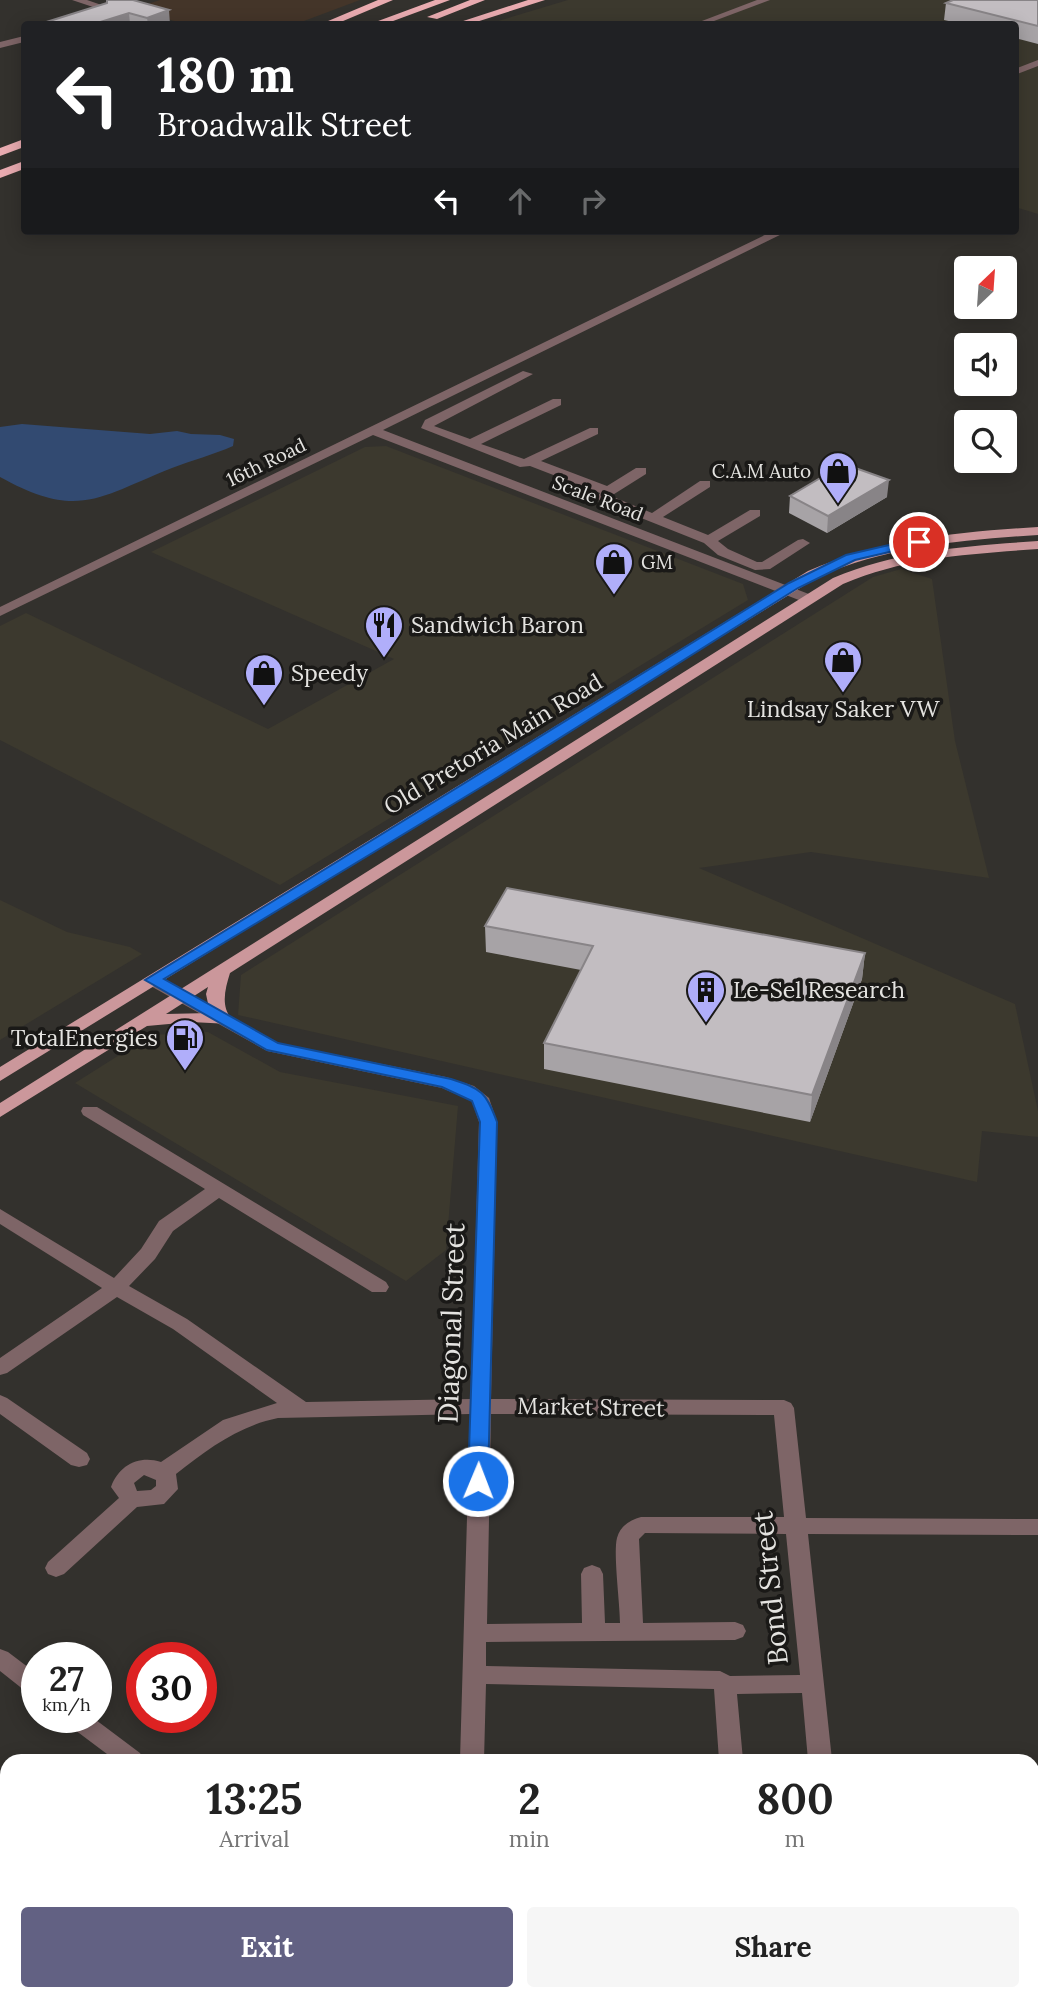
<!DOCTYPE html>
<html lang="en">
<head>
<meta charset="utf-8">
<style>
  body { margin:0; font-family:Lora,serif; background:#f6f6f6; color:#222; height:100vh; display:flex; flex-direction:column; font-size:26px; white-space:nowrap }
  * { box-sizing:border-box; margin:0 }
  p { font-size:23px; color:#767676 }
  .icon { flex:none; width:38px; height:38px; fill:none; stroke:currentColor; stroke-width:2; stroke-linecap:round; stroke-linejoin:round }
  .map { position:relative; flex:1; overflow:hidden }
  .sheet { position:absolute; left:0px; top:1754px; width:1040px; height:247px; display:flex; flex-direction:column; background:#fff; border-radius:21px 21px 0 0; box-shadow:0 4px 18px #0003 }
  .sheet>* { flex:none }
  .banner { position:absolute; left:21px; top:21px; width:998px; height:214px; border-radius:7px; box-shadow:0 4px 18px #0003; background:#202124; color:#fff; overflow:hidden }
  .needle { width:46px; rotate:25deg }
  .fabs { position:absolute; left:954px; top:256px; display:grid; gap:14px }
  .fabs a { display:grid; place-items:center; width:63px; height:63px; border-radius:7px; background:#fff; box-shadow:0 4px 18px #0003; font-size:35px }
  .speed { position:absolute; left:21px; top:1642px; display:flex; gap:14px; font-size:35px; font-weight:700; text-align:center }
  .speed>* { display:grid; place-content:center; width:91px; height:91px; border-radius:50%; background:#fff; box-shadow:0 4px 18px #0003; line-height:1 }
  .speed small { font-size:18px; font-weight:400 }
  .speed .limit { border:10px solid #d22; background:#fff; color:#111 }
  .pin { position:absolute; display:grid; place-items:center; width:60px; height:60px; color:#fff; margin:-30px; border:4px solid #fff; border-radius:50%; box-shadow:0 2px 7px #0007 }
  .me { position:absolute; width:77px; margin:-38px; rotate:1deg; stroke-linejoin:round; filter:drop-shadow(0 0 5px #0008) }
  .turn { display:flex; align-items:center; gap:24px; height:147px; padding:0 21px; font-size:32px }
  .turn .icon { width:91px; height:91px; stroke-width:2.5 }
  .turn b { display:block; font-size:49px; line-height:60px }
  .lanes { display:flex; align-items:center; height:66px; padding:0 21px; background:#0003; justify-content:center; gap:35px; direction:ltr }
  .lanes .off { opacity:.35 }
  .eta { display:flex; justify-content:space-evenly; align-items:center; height:119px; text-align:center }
  .eta b { font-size:42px; font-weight:800; line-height:49px }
  .action { display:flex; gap:14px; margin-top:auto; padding:14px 21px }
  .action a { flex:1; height:80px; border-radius:7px; background:#626183; color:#fff; font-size:28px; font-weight:800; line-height:80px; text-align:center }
  .action a+a { background:#f6f6f6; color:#222 }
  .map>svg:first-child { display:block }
  .built { fill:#3c392e }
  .education { fill:#443529 }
  .water { fill:#324a71 }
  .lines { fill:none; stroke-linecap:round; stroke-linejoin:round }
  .minor { fill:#7e6567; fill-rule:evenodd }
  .major { fill:#cb979b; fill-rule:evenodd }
  .highway { fill:#e9abb0; fill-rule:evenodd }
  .wall { fill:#a7a3a6 }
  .shaded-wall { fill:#888487 }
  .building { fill:#c2bdc1; stroke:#888487; stroke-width:2 }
  .route { fill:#1a73e8; stroke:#114b97; stroke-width:2 }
  .labels { text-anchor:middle; stroke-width:7; stroke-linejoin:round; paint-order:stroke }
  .far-street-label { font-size:19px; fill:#e4e3e0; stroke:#1a1917 }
  .far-poi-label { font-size:19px; fill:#e4e3e0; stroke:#1a1917; text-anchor:end }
  .poi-label { font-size:23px; fill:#e4e3e0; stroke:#1a1917; text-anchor:start }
  .street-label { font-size:23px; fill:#e4e3e0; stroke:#1a1917 }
  .near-street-label { font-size:28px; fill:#e4e3e0; stroke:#1a1917 }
</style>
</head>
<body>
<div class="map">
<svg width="1038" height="2000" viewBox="0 0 1038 2000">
  <rect width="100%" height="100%" fill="#33312d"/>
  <path class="built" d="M568 0H1038V214L1015 207V24H488Z
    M386 446 743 584 748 600 280 885 0 740V626L26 613 268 729 394 659 151 552 365 447Z
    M901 569 932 579 955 741 989 878 811 852 699 868 1015 1004 1038 1111V1137L982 1131 977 1182 238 1015 241 975 873 577Z
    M0 900 67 932 130 947 142 954 0 1040Z
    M208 1032 280 1072 458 1106 446 1250 406 1281 75 1083 151 1035Z"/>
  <path class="education" d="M160 0H360L296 24H185L132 9Z"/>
  <path class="water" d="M22 424 150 434 177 431 191 434 220 435 234 439 233 446C213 455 192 460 172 468 97 498 78 520 0 477V427Z"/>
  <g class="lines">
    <path class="minor" d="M72 0H87L119 11 114 14Z
      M757 0H770L706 24H694Z
      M24 36V42L0 48V42Z
      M1038 60V66L1015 75V69Z
      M773 231H788L383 430 814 596V602H804L373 435 0 616V607Z
      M523 371 533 374 434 426 470 439 553 399H561V405L481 444 524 459 590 428H598V434L541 461 607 486 636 468H646V474L611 496 652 513 700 481H710V487L663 517 708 535 750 510H760V516L718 541 728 549 757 562H762L798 540 803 539 810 543 770 569 755 570 718 555 704 543 601 502 597 497 600 493 530 466 520 467 421 428 425 420Z
      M153 975 278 1043 446 1077 474 1086 489 1098 497 1122 491 1399 784 1400 791 1403 794 1408 806 1518 1038 1519V1535L808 1534 832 1760H808L802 1693 737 1694 743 1760H719L714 1689 486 1684 484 1760H460L470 1414 278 1418C238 1426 208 1449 176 1474L178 1489 164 1504 137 1507 64 1574 56 1577 48 1574 45 1568 48 1562 119 1498 111 1487C119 1465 139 1455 161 1462L223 1420 277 1403 173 1329 117 1297 7 1373 0 1375V1358L102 1288 0 1224V1209L114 1278 141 1249 159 1221 205 1189 83 1115 81 1111 83 1107H97L386 1282 389 1287 386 1292H372L219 1198 173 1231 155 1259 129 1286 187 1319 306 1402 471 1399 479 1122 472 1101 442 1088 267 1051 147 984 144 980ZM491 1414 774 1415 784 1517H641C630 1520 620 1526 617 1538 613 1553 620 1604 620 1623H605L603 1574 600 1568 592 1565 584 1568 581 1574 582 1623 487 1624ZM144 1475 156 1480V1486L151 1490 137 1491 134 1483ZM645 1533 786 1534 800 1675 730 1676 720 1671 486 1666V1642L735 1640 743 1637 746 1631 743 1625 735 1622 643 1623 639 1539Z
      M0 1395 7 1398 87 1453 90 1459 87 1465 79 1467 71 1465 0 1414Z
      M0 1649 8 1652 37 1674V1696L29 1694 0 1671Z
      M63 1717H92L140 1753 144 1760H115L67 1724Z
      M1032 1850H1038V1872H1032Z
      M412 1993H443L446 2000H415Z
      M457 1993H483L484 2000H458Z
      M831 1993H857V2000H831Z"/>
    <path class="major" d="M1038 527V535C962 540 889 546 818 577L0 1081V1067L808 571C882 539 958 532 1038 527Z
      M1038 541V549C971 554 906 557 843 584L230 973C225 989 220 1008 233 1020L230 1024 191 1022 147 1026 0 1117V1103L833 578C899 550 967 546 1038 541ZM208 987 206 994 210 1013 166 1014Z"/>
    <path class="highway" d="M378 0H393L336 24H321Z
      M435 0H450L385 24H370Z
      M470 0H485L437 19 427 17Z
      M528 0H545L470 24H454Z
      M24 139V147L0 156V148Z
      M24 161V169L0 178V170Z"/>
  </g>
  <path class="wall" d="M1038 0V44L1015 38V24H962L944 20 946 3Z
    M107 3 170 24H40Z
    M790 496 887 497 827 533 789 513Z
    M485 926 865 953 862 979 810 1122 544 1069V1043L581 970 486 952Z"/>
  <path class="shaded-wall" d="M169 10 170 24H148L147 18Z
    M129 13 130 24H94Z
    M889 480 887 497 827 533 828 516Z
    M865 953 862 979 810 1122 812 1095Z"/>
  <path class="building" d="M107 0H133L169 10 147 18 129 13 94 24H40L107 3Z
    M953 0H1038V26L946 3Z
    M844 464 889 480 828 516 790 496Z
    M507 888 865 953 812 1095 544 1043 593 946 485 926Z"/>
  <path class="route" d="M919 538 924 539V544L855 560 798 588 498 777 164 979 278 1043 451 1079C482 1089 486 1092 497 1122L488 1481 478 1489 471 1487 468 1481 480 1122 472 1101 442 1087 267 1050 145 980 789 583 846 555Z"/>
  <defs>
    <symbol id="shop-pin" viewBox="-11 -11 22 30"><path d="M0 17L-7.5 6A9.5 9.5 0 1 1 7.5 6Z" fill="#b0aefa" stroke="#1a1917"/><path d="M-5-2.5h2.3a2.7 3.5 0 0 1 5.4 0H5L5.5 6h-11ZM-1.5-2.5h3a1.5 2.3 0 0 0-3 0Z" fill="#111"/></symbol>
    <symbol id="restaurant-pin" viewBox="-11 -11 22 30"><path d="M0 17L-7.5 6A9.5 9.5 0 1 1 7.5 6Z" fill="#b0aefa" stroke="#1a1917"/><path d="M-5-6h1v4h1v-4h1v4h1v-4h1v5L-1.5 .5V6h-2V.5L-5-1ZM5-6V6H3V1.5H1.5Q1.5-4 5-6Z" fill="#111"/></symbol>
    <symbol id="building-pin" viewBox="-11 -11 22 30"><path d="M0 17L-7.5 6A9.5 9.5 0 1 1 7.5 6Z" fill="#b0aefa" stroke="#1a1917"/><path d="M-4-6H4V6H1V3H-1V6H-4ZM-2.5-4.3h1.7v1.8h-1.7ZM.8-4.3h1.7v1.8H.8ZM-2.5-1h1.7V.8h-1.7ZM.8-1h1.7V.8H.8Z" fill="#111"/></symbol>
    <symbol id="fuel-pin" viewBox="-11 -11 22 30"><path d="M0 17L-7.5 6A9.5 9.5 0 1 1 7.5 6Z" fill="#b0aefa" stroke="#1a1917"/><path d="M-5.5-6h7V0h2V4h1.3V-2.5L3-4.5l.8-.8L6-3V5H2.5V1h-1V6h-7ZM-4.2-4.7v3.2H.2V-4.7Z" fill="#111"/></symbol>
  </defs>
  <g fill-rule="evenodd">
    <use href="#shop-pin" x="816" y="449" width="44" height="60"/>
    <use href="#shop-pin" x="592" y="540" width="44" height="60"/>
    <use href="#restaurant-pin" x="362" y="603" width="44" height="60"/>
    <use href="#shop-pin" x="821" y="638" width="44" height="60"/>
    <use href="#shop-pin" x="242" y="651" width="44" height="60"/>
    <use href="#building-pin" x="684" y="968" width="44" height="60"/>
    <use href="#fuel-pin" x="163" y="1016" width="44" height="60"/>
  </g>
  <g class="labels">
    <g class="far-street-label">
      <text transform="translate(266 462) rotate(-26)" y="7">16th Road</text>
      <text transform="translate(598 498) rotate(21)" y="7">Scale Road</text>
    </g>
    <g class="far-poi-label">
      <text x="811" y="478">C.A.M Auto</text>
      <text x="641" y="569" text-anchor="start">GM</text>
    </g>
    <g class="poi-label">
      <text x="411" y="633">Sandwich Baron</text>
      <text x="291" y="681">Speedy</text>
      <text x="843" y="717" text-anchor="middle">Lindsay Saker VW</text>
      <text x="733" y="998">Le-Sel Research</text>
      <text x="158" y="1046" text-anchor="end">TotalEnergies</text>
    </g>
    <g class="street-label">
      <text transform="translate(493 744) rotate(-31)" y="8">Old Pretoria Main Road</text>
      <text transform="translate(591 1407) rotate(1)" y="8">Market Street</text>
    </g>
    <g class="near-street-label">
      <text transform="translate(451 1323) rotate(-88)" y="10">Diagonal Street</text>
      <text transform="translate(770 1588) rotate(-96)" y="10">Bond Street</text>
    </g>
  </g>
</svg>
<div class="fabs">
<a><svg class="needle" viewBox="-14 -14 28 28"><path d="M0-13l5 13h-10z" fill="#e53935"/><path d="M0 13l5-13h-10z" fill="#767676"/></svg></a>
<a><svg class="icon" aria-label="sound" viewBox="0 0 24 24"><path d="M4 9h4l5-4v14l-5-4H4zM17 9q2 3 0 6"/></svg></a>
<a><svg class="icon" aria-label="search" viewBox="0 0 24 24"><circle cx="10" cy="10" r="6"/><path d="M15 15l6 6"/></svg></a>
</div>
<div class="speed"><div>27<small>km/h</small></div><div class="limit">30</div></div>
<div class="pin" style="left:919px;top:542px;background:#d93025"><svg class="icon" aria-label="arrive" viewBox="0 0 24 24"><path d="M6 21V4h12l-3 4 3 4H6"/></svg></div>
<svg class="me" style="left:478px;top:1481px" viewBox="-20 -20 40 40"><circle r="17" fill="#1a73e8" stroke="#fff" stroke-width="3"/><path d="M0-11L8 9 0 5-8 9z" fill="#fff"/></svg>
<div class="banner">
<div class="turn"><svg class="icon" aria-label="left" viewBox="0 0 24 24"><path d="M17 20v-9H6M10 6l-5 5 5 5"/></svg><div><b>180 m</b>Broadwalk Street</div></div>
<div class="lanes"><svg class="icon" aria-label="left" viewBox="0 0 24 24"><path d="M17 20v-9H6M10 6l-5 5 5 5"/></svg><svg class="icon off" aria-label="ahead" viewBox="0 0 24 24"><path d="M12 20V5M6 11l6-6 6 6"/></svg><svg class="icon off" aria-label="right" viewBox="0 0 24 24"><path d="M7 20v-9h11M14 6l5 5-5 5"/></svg></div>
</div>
<section class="sheet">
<div class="eta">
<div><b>13:25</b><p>Arrival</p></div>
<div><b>2</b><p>min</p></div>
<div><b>800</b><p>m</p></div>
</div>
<div class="action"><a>Exit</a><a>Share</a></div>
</section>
</div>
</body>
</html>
